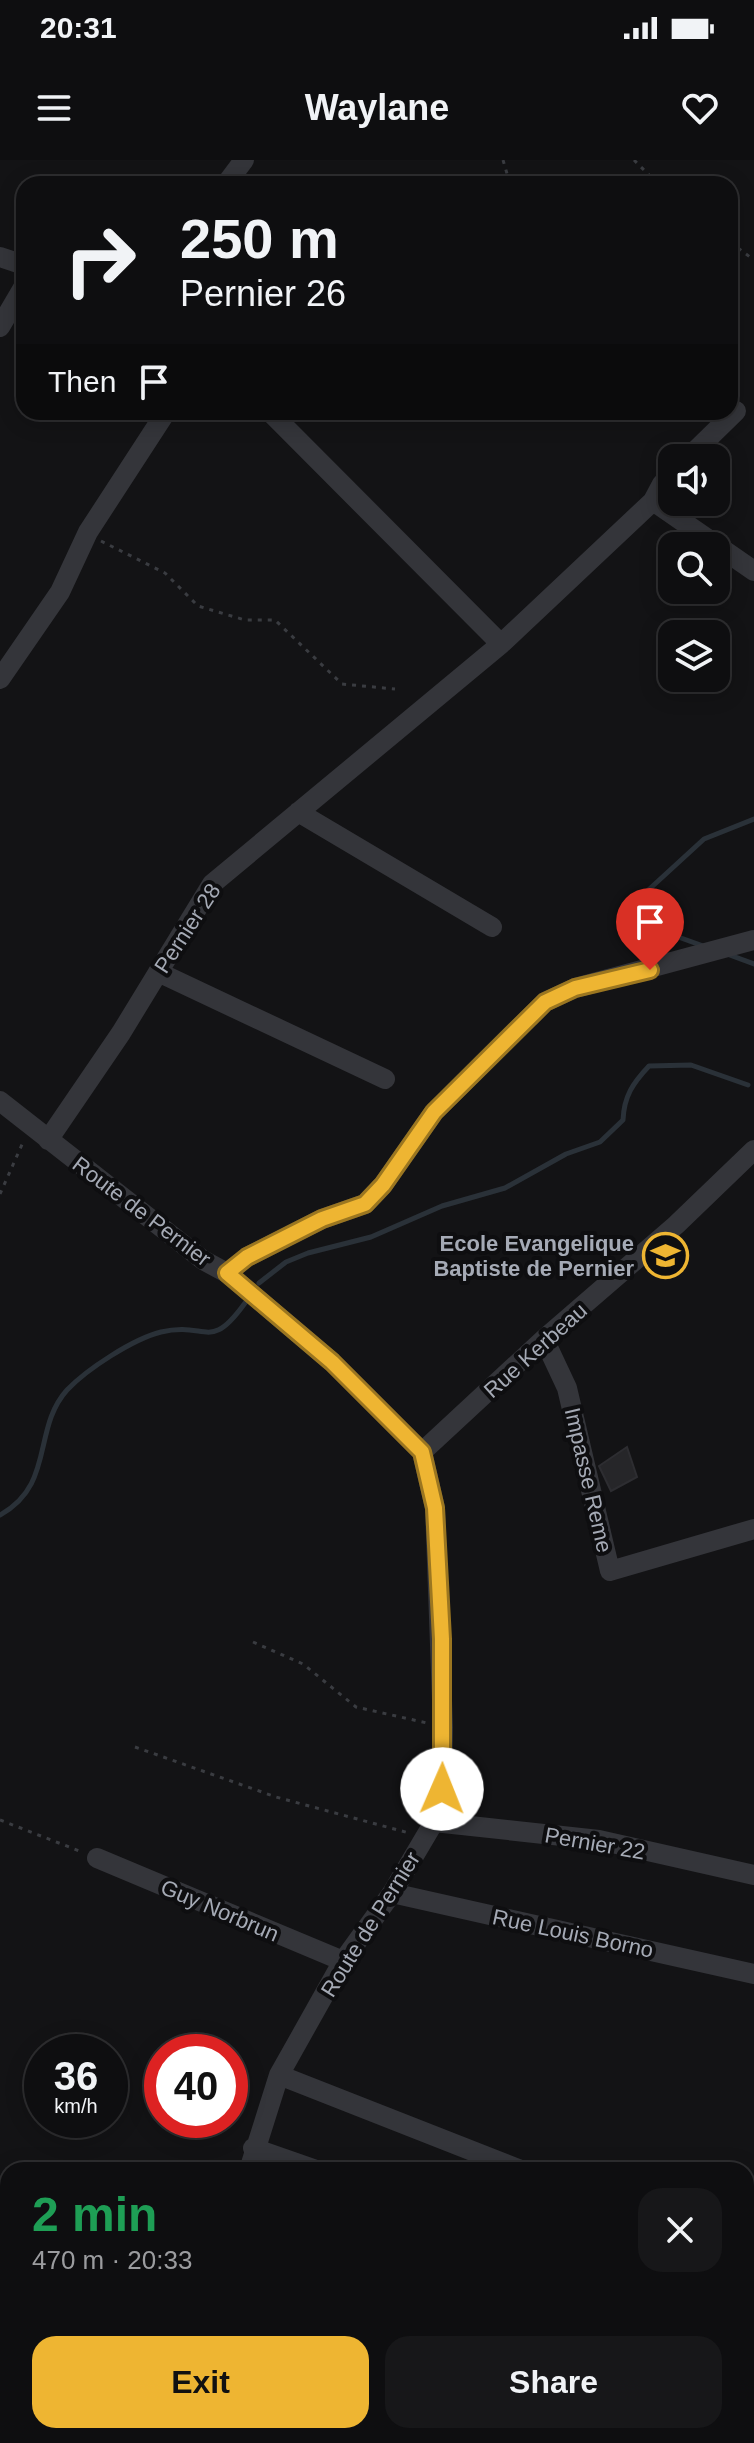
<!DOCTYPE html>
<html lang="en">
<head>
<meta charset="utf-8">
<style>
  body { margin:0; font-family:Helvetica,sans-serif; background:#171719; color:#f1f3f6; height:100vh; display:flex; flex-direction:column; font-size:30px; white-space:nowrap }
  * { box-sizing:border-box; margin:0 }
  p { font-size:26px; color:#9b9c9f }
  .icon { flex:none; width:44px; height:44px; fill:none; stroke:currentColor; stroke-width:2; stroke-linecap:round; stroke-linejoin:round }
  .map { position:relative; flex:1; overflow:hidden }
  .panel { position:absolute; left:0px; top:2002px; width:754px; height:282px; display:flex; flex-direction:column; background:#0e0e10; border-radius:24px 24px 0 0; box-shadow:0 4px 20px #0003,0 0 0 2px #2e2e30 }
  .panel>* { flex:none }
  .guide { position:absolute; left:16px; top:16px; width:722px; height:244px; border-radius:24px; box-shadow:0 4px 20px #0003,0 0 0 2px #2e2e30; background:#0e0e10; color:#f1f3f6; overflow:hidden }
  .fabs { position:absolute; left:658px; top:284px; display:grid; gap:16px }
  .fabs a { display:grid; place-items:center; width:72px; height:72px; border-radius:16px; background:#0e0e10; box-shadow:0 4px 20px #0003,0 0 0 2px #2e2e30; font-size:40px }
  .speed { position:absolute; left:24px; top:1874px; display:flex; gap:16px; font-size:40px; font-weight:700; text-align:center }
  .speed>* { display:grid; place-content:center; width:104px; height:104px; border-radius:50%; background:#0e0e10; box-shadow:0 4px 20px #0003,0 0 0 2px #2e2e30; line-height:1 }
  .speed small { font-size:20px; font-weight:400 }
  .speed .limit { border:12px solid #d22; background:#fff; color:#111 }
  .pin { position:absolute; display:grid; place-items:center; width:68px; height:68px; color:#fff; margin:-82px -34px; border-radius:50% 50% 50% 0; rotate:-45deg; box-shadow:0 0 8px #0007 }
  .pin .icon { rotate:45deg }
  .me { position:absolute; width:88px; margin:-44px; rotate:1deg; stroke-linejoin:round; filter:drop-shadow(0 0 6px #0008) }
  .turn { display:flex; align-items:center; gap:28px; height:168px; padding:0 32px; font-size:36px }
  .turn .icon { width:104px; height:104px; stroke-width:2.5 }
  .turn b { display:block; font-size:56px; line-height:68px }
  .then { display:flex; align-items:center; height:76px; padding:0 32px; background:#0003; gap:16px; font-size:30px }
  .round { display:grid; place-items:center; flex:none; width:84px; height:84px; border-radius:24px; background:#171719 }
  .summary { display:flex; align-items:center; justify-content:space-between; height:136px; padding:0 32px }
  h1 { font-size:48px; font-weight:700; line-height:60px; color:#1e9e55 }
  .primary-button { display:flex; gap:16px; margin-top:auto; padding:16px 32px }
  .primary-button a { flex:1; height:92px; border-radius:24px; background:#eeb532; color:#111; font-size:32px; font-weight:700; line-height:92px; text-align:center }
  .primary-button a+a { background:#171719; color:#f1f3f6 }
  .status { display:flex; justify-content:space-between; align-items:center; height:56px; padding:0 40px; background:#0e0e10; direction:ltr }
  .status svg { height:22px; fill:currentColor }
  header { display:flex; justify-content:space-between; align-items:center; height:104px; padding:0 32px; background:#0e0e10; font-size:36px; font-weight:700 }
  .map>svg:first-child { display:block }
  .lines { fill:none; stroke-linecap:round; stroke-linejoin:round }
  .stream { stroke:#2a3138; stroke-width:5 }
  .building { fill:#262629; stroke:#2d2d31; stroke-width:2 }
  .path { stroke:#3a3c41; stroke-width:3; stroke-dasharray:4 6; stroke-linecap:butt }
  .minor { stroke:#34353a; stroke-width:20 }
  .route-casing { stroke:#9b7620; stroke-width:20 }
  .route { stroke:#eeb532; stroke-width:14 }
  .labels { text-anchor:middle; stroke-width:8; stroke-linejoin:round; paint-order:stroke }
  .street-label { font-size:22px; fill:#a5aab5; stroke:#0e0e10 }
  .poi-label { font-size:22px; font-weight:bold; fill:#a5aab5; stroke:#0e0e10; text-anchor:end }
</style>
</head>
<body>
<div class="status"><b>20:31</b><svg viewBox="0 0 49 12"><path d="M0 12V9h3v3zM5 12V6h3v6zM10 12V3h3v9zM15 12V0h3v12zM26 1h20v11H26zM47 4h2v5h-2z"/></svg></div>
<header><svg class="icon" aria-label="menu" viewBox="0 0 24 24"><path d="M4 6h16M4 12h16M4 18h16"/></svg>Waylane<svg class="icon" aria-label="heart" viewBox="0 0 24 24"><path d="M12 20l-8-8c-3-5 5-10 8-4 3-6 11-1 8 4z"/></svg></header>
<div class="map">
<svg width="754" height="2283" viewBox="0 0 754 2283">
  <rect width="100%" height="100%" fill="#131315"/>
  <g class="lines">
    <path class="stream" d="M706 787 620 756 704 679 754 659
      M727 794 754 804
      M259 1123 286 1102 308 1093 371 1077 442 1046 505 1028 566 994 600 982 623 960C624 936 633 923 649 906L691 905 748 925
      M0 1355C55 1325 32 1269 67 1230 87 1209 133 1179 161 1172 208 1161 209 1193 245 1143
      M746 2203 754 2199
      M530 2283 533 2276"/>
  </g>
  <path class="building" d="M627 1287 637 1317 611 1331 599 1306Z"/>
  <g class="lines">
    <path class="path" d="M503 0 508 17 506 24
      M634 0 658 24
      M730 82 754 100
      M101 381 165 413 198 446 245 460H275L342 524 395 529
      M0 1034 24 980
      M253 1482 303 1504 356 1547 427 1563
      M135 1587 276 1637 409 1673
      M0 1660 82 1692
      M642 2283 646 2276"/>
    <path class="minor" d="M226 24 244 0
      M0 97 24 105
      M0 167 24 126
      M270 252 501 484 653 341 754 411
      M688 298 736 251
      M653 341 662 324 672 314
      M0 519 60 432 88 372 166 252
      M298 652 492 767
      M158 812 385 919
      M0 941 203 1100 227 1113 332 1202 422 1292 435 1348 443 1567 442 1629 434 1662 392 1733 343 1801 279 1915 249 2010
      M48 980 121 873 212 724 501 484
      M227 1113 247 1097 322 1059 365 1044 383 1025 434 952 545 842 575 828 754 780
      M544 1179 567 1228 610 1411 754 1369
      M422 1292 544 1179 676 1065 754 990
      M434 1662 599 1680 754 1715
      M97 1698 343 1801
      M392 1733 754 1814
      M279 1915 521 2010
      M253 1988 316 2010
      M196 2283 197 2276"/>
  </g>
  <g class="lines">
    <defs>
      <path id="route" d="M442 1629V1479L435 1348 422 1292 332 1202 227 1113 247 1097 322 1059 365 1044 383 1025 434 952 545 842 575 828 650 810"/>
    </defs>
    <use href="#route" class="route-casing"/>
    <use href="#route" class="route"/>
  </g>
  <defs>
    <symbol id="school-ring" viewBox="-11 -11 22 22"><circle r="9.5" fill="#0e0e10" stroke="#eeb532" stroke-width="1.5"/><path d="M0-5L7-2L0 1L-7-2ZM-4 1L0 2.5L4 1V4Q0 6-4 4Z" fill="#eeb532"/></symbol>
  </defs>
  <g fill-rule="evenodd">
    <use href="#school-ring" x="640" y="1070" width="51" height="51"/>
  </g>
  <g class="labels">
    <g class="street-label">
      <text transform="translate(187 768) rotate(-57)" y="8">Pernier 28</text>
      <text transform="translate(142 1051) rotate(37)" y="8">Route de Pernier</text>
      <text transform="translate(535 1190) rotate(-42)" y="8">Rue Kerbeau</text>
      <text transform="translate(589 1320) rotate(77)" y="8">Impasse Reme</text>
      <text transform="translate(595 1683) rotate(10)" y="8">Pernier 22</text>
      <text transform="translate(220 1750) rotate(23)" y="8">Guy Norbrun</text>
      <text transform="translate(370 1764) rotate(-58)" y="8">Route de Pernier</text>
      <text transform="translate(573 1773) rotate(12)" y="8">Rue Louis Borno</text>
    </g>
    <g class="poi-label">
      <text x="634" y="1091">Ecole Evangelique<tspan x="634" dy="25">Baptiste de Pernier</tspan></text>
    </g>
  </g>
</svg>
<div class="fabs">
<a><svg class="icon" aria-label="sound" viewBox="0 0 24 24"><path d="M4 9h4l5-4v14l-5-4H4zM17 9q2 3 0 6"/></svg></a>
<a><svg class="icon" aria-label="search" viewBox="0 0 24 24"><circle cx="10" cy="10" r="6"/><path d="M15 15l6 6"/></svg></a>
<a><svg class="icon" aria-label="layers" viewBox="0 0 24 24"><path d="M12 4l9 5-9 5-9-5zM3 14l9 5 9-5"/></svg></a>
</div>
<div class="speed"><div>36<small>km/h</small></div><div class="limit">40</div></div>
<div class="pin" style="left:650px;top:810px;background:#d93025"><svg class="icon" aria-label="arrive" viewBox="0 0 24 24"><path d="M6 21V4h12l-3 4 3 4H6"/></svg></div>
<svg class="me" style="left:442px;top:1629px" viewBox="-20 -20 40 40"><circle r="19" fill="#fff"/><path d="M0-13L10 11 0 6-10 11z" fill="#eeb532"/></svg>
<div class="guide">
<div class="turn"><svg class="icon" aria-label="right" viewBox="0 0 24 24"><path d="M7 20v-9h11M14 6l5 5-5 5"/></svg><div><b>250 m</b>Pernier 26</div></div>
<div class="then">Then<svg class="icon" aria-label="arrive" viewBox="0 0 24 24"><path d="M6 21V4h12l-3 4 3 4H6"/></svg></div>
</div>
<section class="panel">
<div class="summary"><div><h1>2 min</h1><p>470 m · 20:33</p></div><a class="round"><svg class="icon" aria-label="close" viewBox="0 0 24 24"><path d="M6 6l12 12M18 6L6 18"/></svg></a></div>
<div class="primary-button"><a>Exit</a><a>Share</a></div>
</section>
</div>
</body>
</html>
